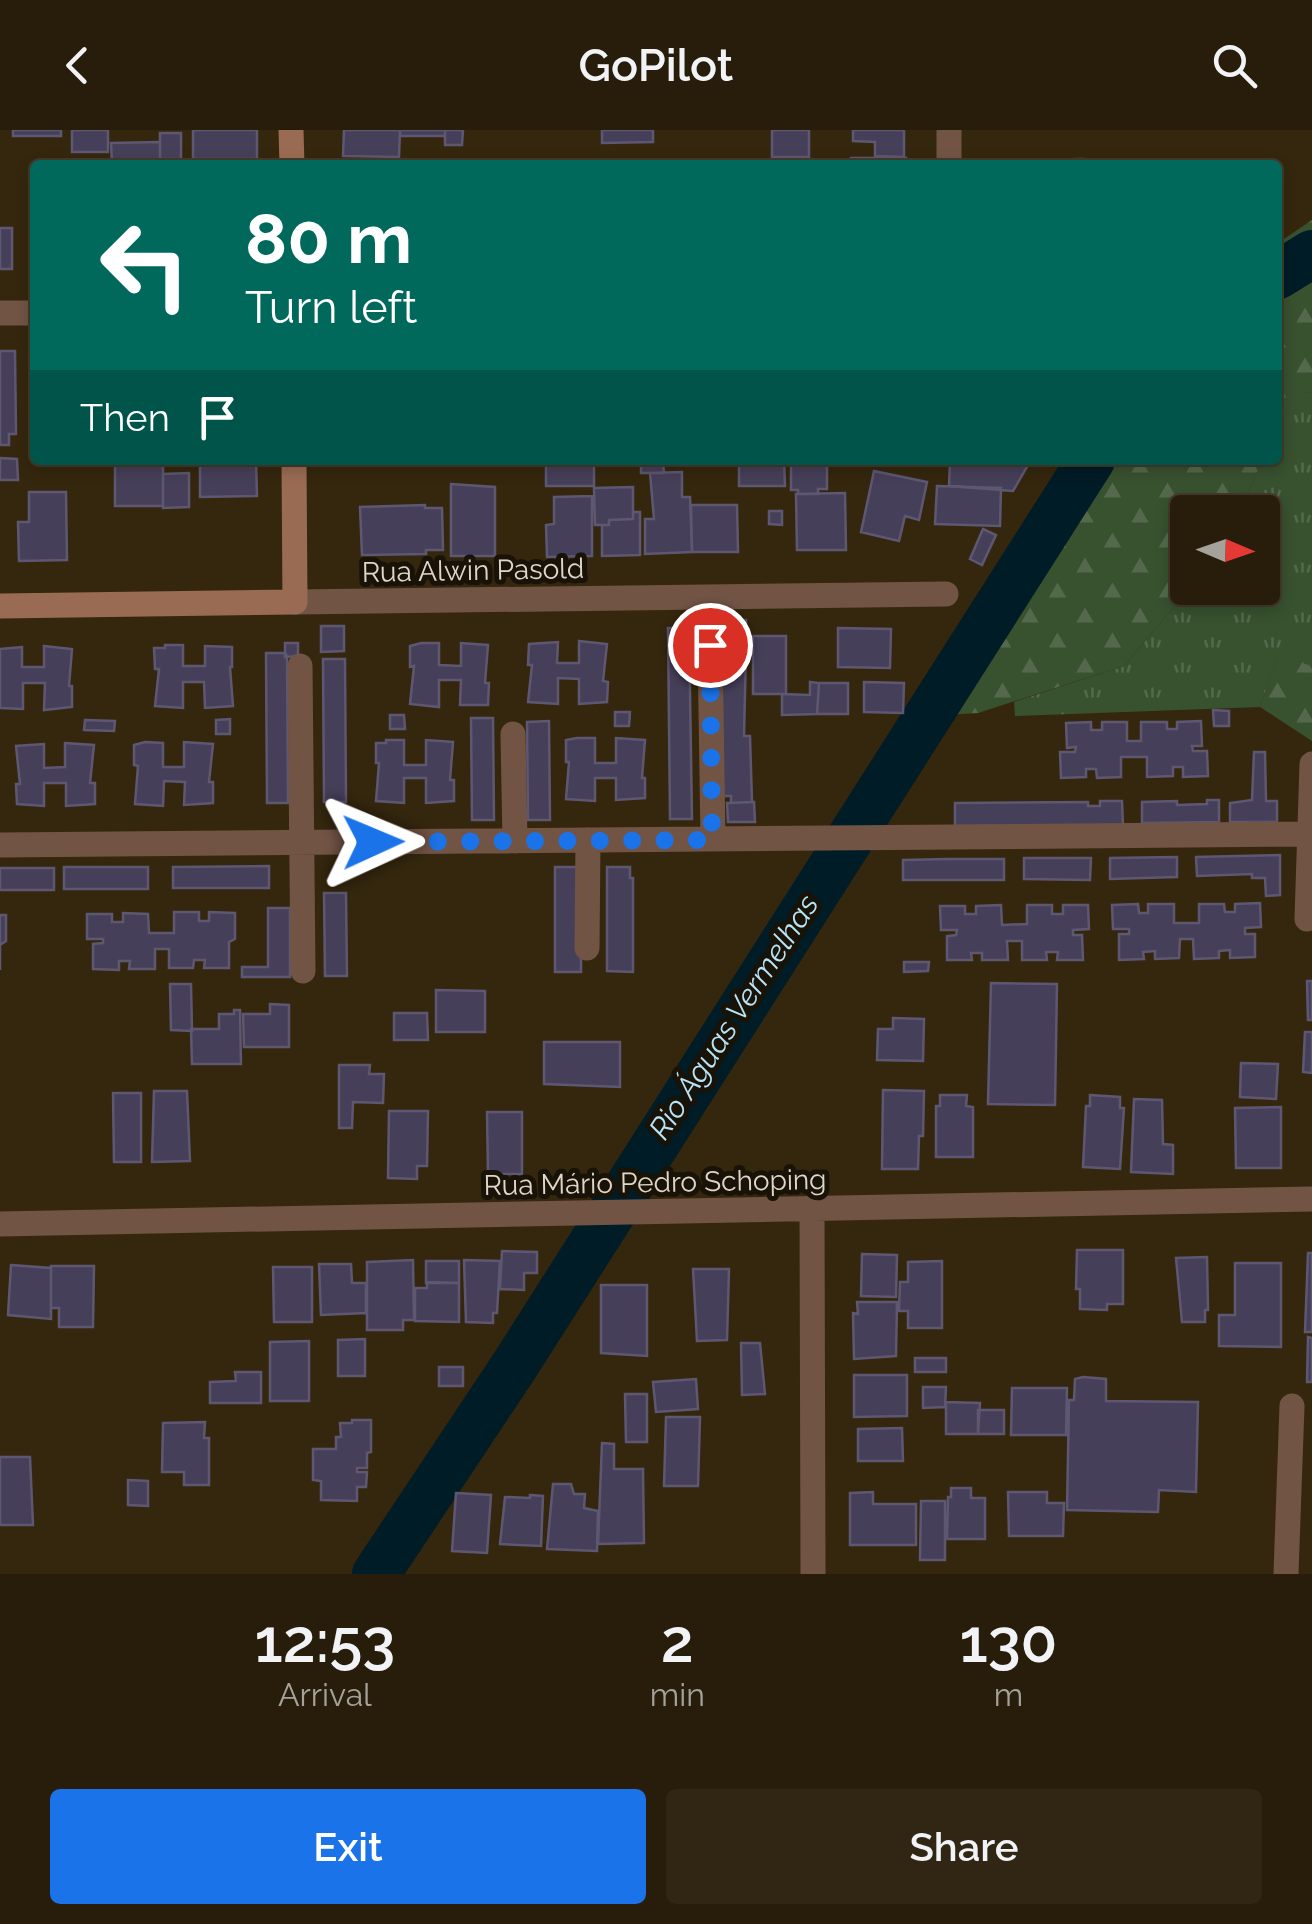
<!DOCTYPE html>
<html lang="en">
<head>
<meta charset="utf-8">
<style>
  body { margin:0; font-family:Raleway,sans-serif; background:#302613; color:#f1f3f6; height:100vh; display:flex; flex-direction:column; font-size:38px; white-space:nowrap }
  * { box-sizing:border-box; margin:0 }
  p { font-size:32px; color:#a5a29c }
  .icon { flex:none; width:55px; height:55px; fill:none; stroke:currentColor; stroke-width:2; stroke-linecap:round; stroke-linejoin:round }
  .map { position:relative; height:1444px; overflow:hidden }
  .sheet { display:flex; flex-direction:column; background:#281d0a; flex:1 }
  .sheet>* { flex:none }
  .guide { position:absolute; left:30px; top:30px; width:1252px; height:305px; border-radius:10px; box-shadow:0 5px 15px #0003,0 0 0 2px #443b2b; background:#00695c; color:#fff; overflow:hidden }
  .needle { width:65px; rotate:92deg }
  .tools { position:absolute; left:1170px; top:365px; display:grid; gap:20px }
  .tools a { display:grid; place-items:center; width:110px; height:110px; border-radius:10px; background:#281d0a; box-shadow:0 5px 15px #0003,0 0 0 2px #443b2b; font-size:50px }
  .pin { position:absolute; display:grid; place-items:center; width:85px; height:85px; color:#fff; margin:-42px; border:5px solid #fff; border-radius:50%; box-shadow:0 2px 10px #0007 }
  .me { position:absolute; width:110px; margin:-55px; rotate:89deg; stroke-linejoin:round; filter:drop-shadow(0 0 8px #0008) }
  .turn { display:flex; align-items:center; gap:35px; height:210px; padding:0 50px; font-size:45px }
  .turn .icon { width:130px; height:130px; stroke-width:2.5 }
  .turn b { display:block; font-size:70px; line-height:85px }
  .then { display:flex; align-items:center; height:95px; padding:0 50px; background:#0003; gap:20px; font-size:38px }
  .eta { display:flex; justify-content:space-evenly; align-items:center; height:170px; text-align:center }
  .eta b { font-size:60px; font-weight:600; line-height:70px }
  .button { display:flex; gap:20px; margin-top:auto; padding:20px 50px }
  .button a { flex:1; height:115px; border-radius:10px; background:#1a73e8; color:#fff; font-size:40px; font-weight:600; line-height:115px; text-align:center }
  .button a+a { background:#302613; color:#f1f3f6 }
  header { display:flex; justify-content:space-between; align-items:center; height:130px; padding:0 50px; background:#281d0a; font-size:45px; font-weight:600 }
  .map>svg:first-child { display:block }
  .grass { fill:url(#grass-tufts) }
  .forest { fill:url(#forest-firs) }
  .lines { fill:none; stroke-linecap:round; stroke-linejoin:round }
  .river { stroke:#001c27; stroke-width:48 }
  .building { fill:#463f59; stroke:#5e5772; stroke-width:2.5 }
  .street { stroke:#725445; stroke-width:25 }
  .secondary { stroke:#9a6b53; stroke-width:25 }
  .route { stroke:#1a73e8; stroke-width:18; stroke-dasharray:0 32.4 }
  .labels { text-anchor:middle; stroke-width:10; stroke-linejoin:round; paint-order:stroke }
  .street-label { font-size:28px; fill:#dfd6c8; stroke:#181207 }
  .water-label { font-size:30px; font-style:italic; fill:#b7e4f7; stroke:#181207 }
</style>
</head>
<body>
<header><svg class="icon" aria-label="back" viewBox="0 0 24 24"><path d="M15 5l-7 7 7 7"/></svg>GoPilot<svg class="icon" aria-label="search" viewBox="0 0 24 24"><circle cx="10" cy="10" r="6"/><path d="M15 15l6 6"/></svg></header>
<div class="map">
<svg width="1312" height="1444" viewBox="0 0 1312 1444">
  <defs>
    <pattern id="grass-tufts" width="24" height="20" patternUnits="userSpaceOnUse" patternTransform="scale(2.5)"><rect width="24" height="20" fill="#38512f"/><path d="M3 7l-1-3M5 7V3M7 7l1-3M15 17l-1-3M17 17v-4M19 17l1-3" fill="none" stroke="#54694c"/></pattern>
    <pattern id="forest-firs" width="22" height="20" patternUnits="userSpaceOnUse" patternTransform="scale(2.5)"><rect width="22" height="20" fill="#38512f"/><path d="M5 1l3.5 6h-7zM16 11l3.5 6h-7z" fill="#54694c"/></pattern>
  </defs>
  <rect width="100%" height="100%" fill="#35270e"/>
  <path class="grass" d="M1312 262V536L1278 526 1260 577 1015 586 1014 572 1124 536 1190 458H1262V382H1238L1263 330H1278V299L1293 265Z"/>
  <path class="forest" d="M1312 90V262L1293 266 1278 299V113Z
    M1081 330H1263L1238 382H1188V458H1190L1124 536 978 583 910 587Z
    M1278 525 1312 536V611L1260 577Z"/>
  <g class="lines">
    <path class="river" d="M1278 145 1312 124
      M376 1444 515 1235 1091 330"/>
  </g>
  <path class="building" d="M13 0H61V6H13Z
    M72 0H108V22H72Z
    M193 0H257V29H193Z
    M344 0H400L399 27 343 26Z
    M400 0H445V6H400Z
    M445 0H463L462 15H445Z
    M602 0H653V12L602 13Z
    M772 0H809V27H772Z
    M853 0H904V27L875 26V12L853 11Z
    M160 3H181V29H160Z
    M160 12V33L112 34 111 13Z
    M851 28H906L905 35H851Z
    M1082 29V35H1034V30Z
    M446 30H498V35H446Z
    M0 98H12V139H0Z
    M0 221H15L16 304H9V315H0Z
    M0 328 17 329 18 350H0Z
    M115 330H163V376H115Z
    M200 330H256L257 366 200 367Z
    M546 330H594V356H546Z
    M641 330H669V331H663L664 343H641Z
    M739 330H784L785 356H739Z
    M791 330H827V359H818V364H798V360H791Z
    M950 330H1031L1013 361 949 356Z
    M874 341 927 352 919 390 905 386 899 411 861 402Z
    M682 342V367H690L692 422 645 424V389H654L650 343Z
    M189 343V377L163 378V344Z
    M451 354 495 357V426H451Z
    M937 356 1001 358 1000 396 935 394Z
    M633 357V389L609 390V395H595L594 358Z
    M29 362H66L67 430 19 431 18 392H29Z
    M845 363 846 420H797L796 364Z
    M592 366V426L547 427 546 395 554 394V367Z
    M425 375V378H442L443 420H426V424L362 425 360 377Z
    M691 375H737L738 422H692Z
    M769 381H782V395L769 394Z
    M633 382H640V425L602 426V395H609V390L633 389Z
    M983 399 996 405 982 435 970 429Z
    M720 490H746V498L742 499V521H746L744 606H750L752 672 731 673V666H722Z
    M321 496H344V521L321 522Z
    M668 498H689L692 689H670Z
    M838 498 891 499 890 538 838 537Z
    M753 506H786V564H753Z
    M579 511 607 514 603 551 608 552 607 572 579 574V549L558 548V574L528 572 532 535H528L529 514 558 512 557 533H579Z
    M285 513H298V526L285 527Z
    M421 513H439V535L461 536V513L488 515 485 553H489L488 575H460L461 550H439V577L410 574 414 536 410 537V516Z
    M165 515H183V536H205V516L232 517V537H230L233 576 205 578 204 552H183V578L155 576 159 539H155L154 518H165Z
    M44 516 72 519 69 556H72V577L44 580 45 553H23V579L0 578V519L22 517V537H44Z
    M266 523H285L287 526 288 673H267Z
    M323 529H345L346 672H324Z
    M810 552 819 553 817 584 782 585V564L810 565Z
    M864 552 904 553 903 583 864 582Z
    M819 553H848V584H817Z
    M1213 580 1229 581V596H1214Z
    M615 582H630L629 596H615Z
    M390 585H404L405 599H390Z
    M471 588H493L494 690H472Z
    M230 589V604H216V590Z
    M85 590 115 591 114 601 84 600Z
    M549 591 550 690H528L527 592Z
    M1201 591 1202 616H1192L1193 621H1207L1208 646 1183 647V637H1173V646L1147 647V627H1121V647L1097 648 1096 639H1086V647L1061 648 1060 622H1075L1076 617 1067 618 1066 593 1091 592V600H1102V592H1127V611H1141V592H1167V599H1177V592Z
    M577 608H595V633H616V608L645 610 642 648H645V668L616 670V648H595V671L566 669 569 632H566V610Z
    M386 610H404V635H426V610L453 612 450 650H454V671L426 673V648H404V673L376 671 379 633H376V613H386Z
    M145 612 163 613V637H184V612L213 614 209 652H213V673L184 675 185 652 164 651 163 676 135 674 138 636 134 635V615Z
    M65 613 94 615 90 653H95V674L66 676V653H44V676L17 674 16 654H20L16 616 44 614V638L65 637Z
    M1254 622H1265L1266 671H1277V692H1230V673L1252 670Z
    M1207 670H1219V692L1142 693V672L1177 671V675L1207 674Z
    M1100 671H1122L1123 696H955V673L1088 672V676H1100Z
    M752 672H754L755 692H728L727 673Z
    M1280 725V765L1266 766 1265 748H1252V744L1197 746 1196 727Z
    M1177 727V747L1110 749V728Z
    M1024 728H1091L1090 750 1024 749Z
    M948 729H1004V750H903V730Z
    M269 736V758H173V737Z
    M64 737H148V759H64Z
    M555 737H581V842H555Z
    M607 737H630V748H633V842L607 841Z
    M0 738H54V760H0Z
    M324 763H346L347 846H325Z
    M1260 773 1261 797 1245 798V804H1255V827L1230 828V820L1219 821V828L1194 829 1193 809H1180L1179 828 1155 829V821L1143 822 1144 829 1119 830V804H1129V799H1113L1112 775 1138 774 1139 783H1148V774H1174V793H1199V774H1224L1225 782H1235V774Z
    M1001 775 1002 795 1027 794V775H1052V784H1063V775H1088L1089 799 1073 800V805H1082L1083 830H1057L1058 822H1046L1047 830H1022V811H1007L1008 830H982V823H971L972 830H947V806L956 805 957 800H941L940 776H965V784H976V776Z
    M268 778H290V847H242V837H268Z
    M174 782H199V791H209V782L235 783V809L229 812V838H204L205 830H194L193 838H169V819H155V839H129L130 831H119V840L93 839V814L103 813V809H87V784H112V792H123V783L148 784 149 803H174Z
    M0 785H6V811L0 815V840Z
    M904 832H929L928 841 904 842Z
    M1307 851H1312V890H1308Z
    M991 853 1057 854 1055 975 988 974Z
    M170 854H191L192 901 171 900Z
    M436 860 485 861V902H436Z
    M270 874 289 875V917H244L243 884H270Z
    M234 880H240L241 934H192L191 899H219V884H234Z
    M394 883H427L428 910H394Z
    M893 888 924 889 923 931 877 930 878 899H893Z
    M1305 902H1312V943L1303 942Z
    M544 912H620V957L544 954Z
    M1241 933 1278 934 1276 969 1240 967Z
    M339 935H370L369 944H384L383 973 353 972 352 998H339Z
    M883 960 924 961 923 1006H919L918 1039H882Z
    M154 961H187L190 1031 152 1032Z
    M113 963H141V1032H114Z
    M940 965H967L966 976 973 977V1027H936V976H940Z
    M1090 965 1120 967V978H1124L1120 1039 1083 1037 1086 976H1090Z
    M1134 969 1162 970 1163 1014 1173 1015V1044L1131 1042Z
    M1281 977V1038H1236L1235 978Z
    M389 981H428L427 1036H417V1049L388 1048Z
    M487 982H522V1044H488Z
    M1077 1120H1123V1174H1107V1180L1080 1179V1159H1076Z
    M502 1121 537 1122V1143H524V1160L500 1159Z
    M1308 1123H1312V1202H1305Z
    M862 1124 897 1125 896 1167 861 1166Z
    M1207 1127 1208 1180H1205V1192H1182L1176 1128Z
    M413 1130 414 1190H403V1200H367V1132Z
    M464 1130 500 1131 497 1183H493V1193L466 1192Z
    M426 1131H459V1153H426Z
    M942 1131V1198H908V1181H899L900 1152H908V1132Z
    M1235 1133H1281V1217L1219 1216V1185H1235Z
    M319 1134H351L352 1153H366V1183L321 1185Z
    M11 1135 51 1138V1189L8 1185Z
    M94 1136 93 1197H59V1178H51V1136Z
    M273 1137H312V1192H274Z
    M693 1139H729L727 1210 697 1211Z
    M427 1152 459 1153V1192L415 1191V1158H427Z
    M601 1155H647V1226L601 1223Z
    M857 1172H897L896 1226 854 1229 853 1183 858 1184Z
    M1308 1207 1312 1208V1252H1307Z
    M365 1209V1246H338V1210Z
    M309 1211V1271H270V1212Z
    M741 1213H760L765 1264 742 1265Z
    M915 1228H946V1242H915Z
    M439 1237H463V1256H439Z
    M235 1242H261V1273H210V1252L236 1251Z
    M854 1245H907V1286L854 1287Z
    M1083 1247 1106 1249V1271L1198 1272 1196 1362 1159 1360 1158 1382 1067 1380 1069 1270H1074L1075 1249Z
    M696 1249 698 1279 656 1282 653 1252Z
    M923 1257H946L945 1277 923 1278Z
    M1012 1258H1067L1066 1305H1011Z
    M625 1264H647V1312H626Z
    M946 1272 980 1273 978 1304H946Z
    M978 1280H1004V1304H978Z
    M666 1287H700L698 1356H664Z
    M352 1290H371V1322L367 1323V1338H357V1342H367L366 1357H357V1371L321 1370V1351L313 1350V1319H336V1307H341L340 1293H352Z
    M205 1292 204 1308H209V1355H184V1342H162L163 1293Z
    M902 1298 903 1331H858V1299Z
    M602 1313 614 1314V1339H643L644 1413 598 1414Z
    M0 1327H30L33 1395H0Z
    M128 1350 148 1351V1376L128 1375Z
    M553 1354H571L574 1364H585L584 1378 598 1381 597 1421 547 1419Z
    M951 1358H971V1368H985V1409H947L948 1367H951Z
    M873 1362V1374H916V1415H850V1363Z
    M1008 1362H1047V1373H1064L1063 1406H1009Z
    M456 1363 491 1365 487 1423 452 1421Z
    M530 1365 543 1366 541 1416 500 1414 505 1367 530 1368Z
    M921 1371H945V1430H920Z"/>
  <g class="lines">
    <path class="street" d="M949 0V35
      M0 183H35
      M295 472 946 464
      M710 515 713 709
      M300 536 303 841
      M513 604 515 711
      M0 715 1310 704
      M1307 789 1312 634
      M587 818 588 710
      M812 1079 813 1444
      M0 1094 1312 1069
      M1286 1444 1292 1276"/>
    <path class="secondary" d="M291 0 292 35
      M0 476 295 472 294 330"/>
  </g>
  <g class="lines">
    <path class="route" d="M373 712 712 710 710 515"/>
  </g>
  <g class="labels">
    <g class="street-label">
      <text transform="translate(473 440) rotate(-1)" y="10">Rua Alwin Pasold</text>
      <text transform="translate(655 1052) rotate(-1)" y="10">Rua Mário Pedro Schoping</text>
    </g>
    <g class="water-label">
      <text transform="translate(734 887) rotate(-57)" y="10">Rio Águas Vermelhas</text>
    </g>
  </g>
</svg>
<div class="tools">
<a><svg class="needle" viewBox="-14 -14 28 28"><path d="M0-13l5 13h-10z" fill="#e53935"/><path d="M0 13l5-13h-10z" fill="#a5a29c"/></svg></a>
</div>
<div class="pin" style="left:710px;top:515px;background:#d93025"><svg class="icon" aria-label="arrive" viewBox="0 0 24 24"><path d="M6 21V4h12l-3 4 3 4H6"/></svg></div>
<svg class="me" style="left:373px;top:712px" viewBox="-20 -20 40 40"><path d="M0-17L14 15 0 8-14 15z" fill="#1a73e8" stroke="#fff" stroke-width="4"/></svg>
<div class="guide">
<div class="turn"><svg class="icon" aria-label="left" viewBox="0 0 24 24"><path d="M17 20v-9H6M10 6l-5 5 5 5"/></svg><div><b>80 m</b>Turn left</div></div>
<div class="then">Then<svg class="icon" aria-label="arrive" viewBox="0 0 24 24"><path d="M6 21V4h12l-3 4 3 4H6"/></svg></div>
</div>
</div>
<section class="sheet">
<div class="eta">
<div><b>12:53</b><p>Arrival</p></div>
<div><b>2</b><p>min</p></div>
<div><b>130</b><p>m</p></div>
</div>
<div class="button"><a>Exit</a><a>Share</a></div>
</section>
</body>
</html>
